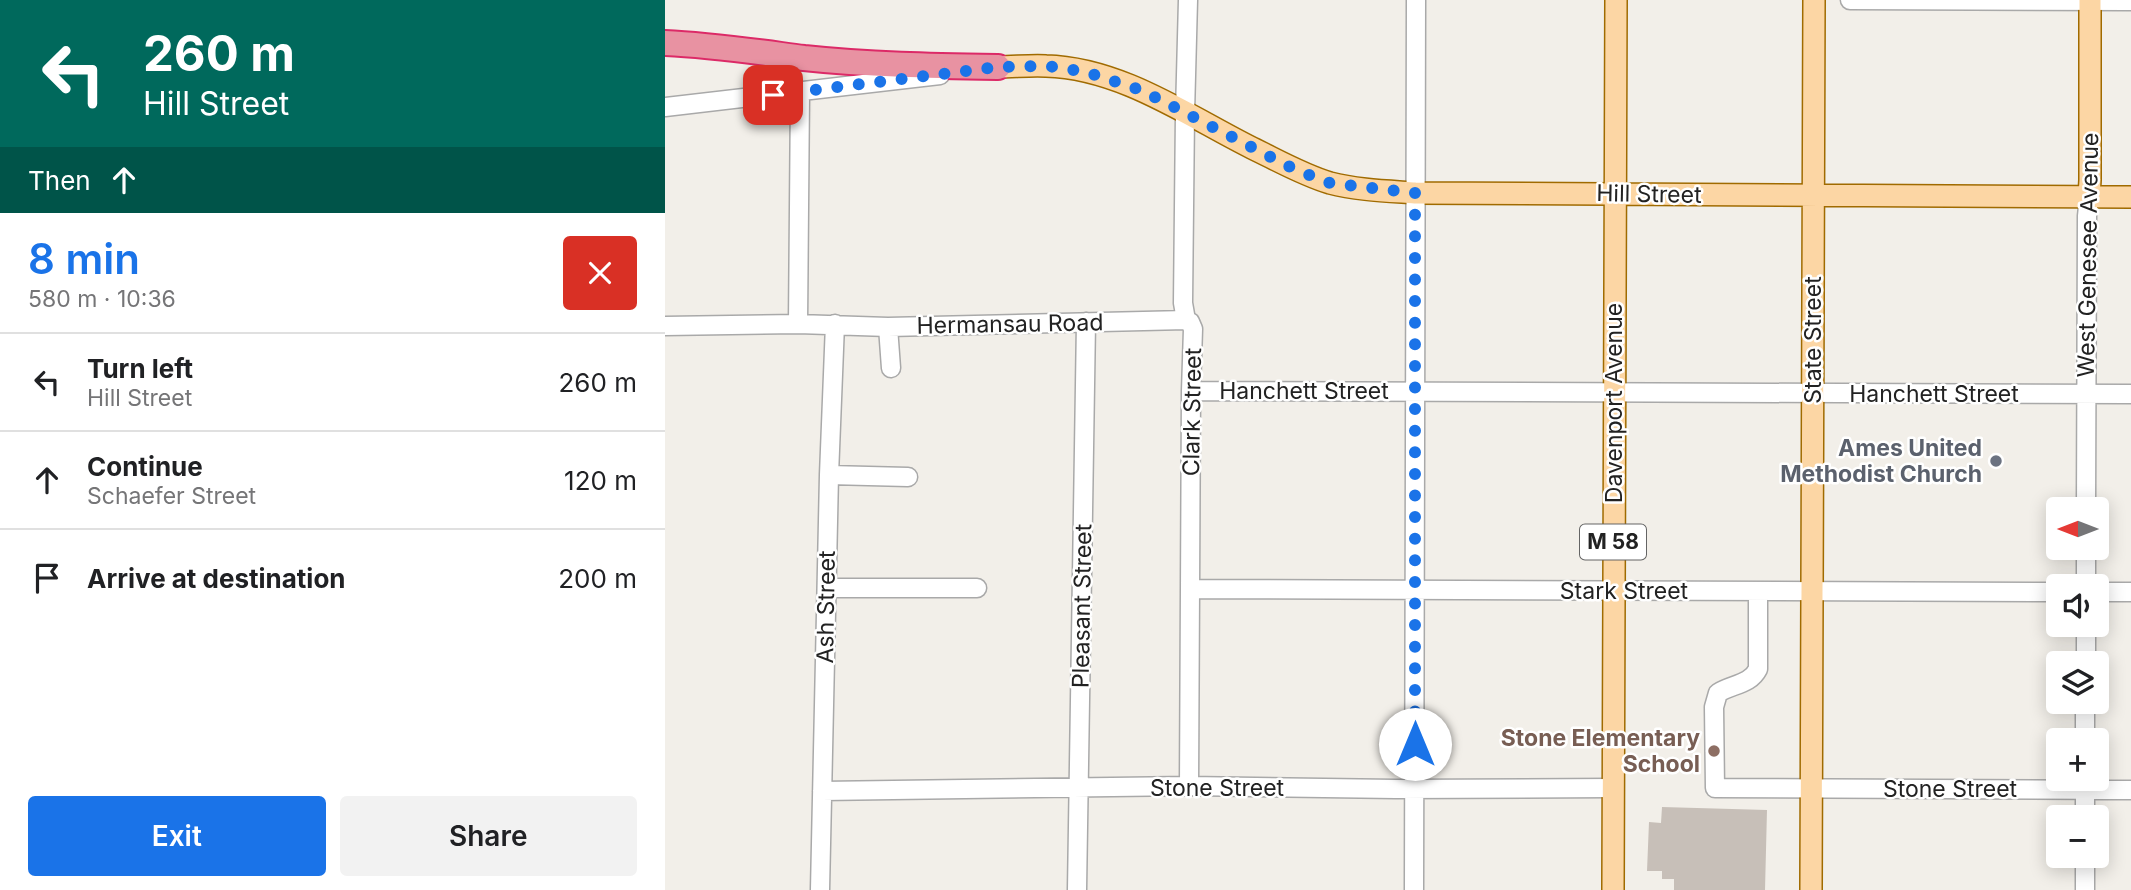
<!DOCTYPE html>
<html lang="en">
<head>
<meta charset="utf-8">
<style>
  body { margin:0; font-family:Inter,sans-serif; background:#f2f2f2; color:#202124; height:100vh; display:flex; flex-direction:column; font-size:26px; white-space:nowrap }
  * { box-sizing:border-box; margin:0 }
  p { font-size:23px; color:#757577 }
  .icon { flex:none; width:38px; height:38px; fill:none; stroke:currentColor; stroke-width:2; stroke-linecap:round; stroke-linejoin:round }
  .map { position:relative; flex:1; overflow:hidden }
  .side { display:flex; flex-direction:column; background:#fff; width:665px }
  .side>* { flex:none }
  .top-card { background:#00695c; color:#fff; overflow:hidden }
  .needle { width:46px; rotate:270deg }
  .controls { position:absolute; left:1381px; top:497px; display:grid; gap:14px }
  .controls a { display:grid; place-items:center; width:63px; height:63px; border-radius:7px; background:#fff; box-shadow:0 4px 18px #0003; font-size:35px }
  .pin { position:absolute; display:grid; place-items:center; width:60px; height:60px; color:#fff; margin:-30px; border-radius:14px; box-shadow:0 4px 10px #0006 }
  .me { position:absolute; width:77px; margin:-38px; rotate:0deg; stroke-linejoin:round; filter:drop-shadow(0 0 5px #0008) }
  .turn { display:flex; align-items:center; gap:24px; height:147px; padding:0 28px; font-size:32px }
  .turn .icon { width:91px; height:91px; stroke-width:2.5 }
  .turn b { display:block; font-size:49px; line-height:60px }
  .then { display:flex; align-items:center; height:66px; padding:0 28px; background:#0003; gap:14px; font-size:26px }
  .round { display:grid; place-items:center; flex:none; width:74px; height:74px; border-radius:7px; background:#f2f2f2 }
  .overview { display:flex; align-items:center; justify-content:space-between; height:119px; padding:0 28px }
  h1 { font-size:42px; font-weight:600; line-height:52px; color:#1a73e8 }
  .button { display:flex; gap:14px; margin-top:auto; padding:14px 28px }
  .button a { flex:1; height:80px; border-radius:7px; background:#1a73e8; color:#fff; font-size:28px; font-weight:600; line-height:80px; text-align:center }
  .button a+a { background:#f2f2f2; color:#202124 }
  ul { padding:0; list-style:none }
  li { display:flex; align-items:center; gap:21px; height:98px; padding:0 28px; border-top:2px solid #e0e0e0 }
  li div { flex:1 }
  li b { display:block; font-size:26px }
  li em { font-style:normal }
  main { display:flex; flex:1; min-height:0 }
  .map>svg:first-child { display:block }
  .building { fill:#c7bfb8 }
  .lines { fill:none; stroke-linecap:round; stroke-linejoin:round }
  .minor-casing { stroke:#a9a9a9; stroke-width:21 }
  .major-casing { stroke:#a06b00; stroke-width:24 }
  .highway-casing { stroke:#dc2a67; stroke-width:28 }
  .minor { stroke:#fff; stroke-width:18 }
  .major { stroke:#fcd6a4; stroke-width:21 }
  .highway { stroke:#e892a2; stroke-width:24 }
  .route { stroke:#1a73e8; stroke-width:12; stroke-dasharray:0 21.6 }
  .worship-dot { fill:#6b7280; stroke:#fff; stroke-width:2.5 }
  .education-dot { fill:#8d6e63; stroke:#fff; stroke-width:2.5 }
  .labels { text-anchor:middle; stroke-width:5; stroke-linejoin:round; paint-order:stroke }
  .shield { fill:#fff; stroke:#646464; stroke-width:2 }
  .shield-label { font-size:21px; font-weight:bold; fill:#222 }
  .street-label { font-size:23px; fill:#222; stroke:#fff }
  .worship-label { font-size:23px; font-weight:bold; fill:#5b616d; stroke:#fff; text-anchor:end }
  .education-label { font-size:23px; font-weight:bold; fill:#785e54; stroke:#fff; text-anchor:end }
</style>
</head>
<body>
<main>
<section class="side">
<div class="top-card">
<div class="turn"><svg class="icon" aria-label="left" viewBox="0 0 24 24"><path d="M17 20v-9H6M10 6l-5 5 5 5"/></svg><div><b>260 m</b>Hill Street</div></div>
<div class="then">Then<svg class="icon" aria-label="ahead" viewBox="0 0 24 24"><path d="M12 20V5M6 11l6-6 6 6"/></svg></div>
</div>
<div class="overview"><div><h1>8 min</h1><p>580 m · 10:36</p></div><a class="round" style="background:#d93025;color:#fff"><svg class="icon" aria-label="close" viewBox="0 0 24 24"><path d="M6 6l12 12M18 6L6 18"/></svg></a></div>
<ul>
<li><svg class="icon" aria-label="left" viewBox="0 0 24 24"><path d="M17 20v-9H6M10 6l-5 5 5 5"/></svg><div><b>Turn left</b><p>Hill Street</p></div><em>260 m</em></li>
<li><svg class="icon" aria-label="ahead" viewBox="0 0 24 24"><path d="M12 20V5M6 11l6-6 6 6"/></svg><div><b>Continue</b><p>Schaefer Street</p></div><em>120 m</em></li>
<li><svg class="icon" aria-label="arrive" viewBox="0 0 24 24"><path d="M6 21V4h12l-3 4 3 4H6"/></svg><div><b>Arrive at destination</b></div><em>200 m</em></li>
</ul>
<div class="button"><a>Exit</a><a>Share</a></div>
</section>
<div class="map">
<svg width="1466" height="890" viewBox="0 0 1466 890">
  <rect width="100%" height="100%" fill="#f2efe9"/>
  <path class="building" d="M997 807 1102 810 1100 890H1009V879H997V871H982L984 822 996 823Z"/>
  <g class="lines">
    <defs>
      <path id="minor" d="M523 0 520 113 518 303 521 320 525 322 528 329 526 391 524 786
        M1185 0 1466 1
        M0 107 275 75
        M133 324 135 92
        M0 326 133 324 223 327 521 320
        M223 327 226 368
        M526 391 1466 394
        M164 475 243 477
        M1421 509 1422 216 1424 197
        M1421 586V548
        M162 588H312
        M526 589 1393 592
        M1093 591V669C1085 685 1067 684 1053 693L1049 707 1050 788 1466 790
        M1432 592H1466
        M1421 663V625
        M1420 740V702
        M157 791 524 786 731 789 948 788
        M1420 817V779
        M1420 856V890
        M155 890 164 475 170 324
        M412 890 421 322
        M749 890 751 0"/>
      <path id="major" d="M333 67C349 67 366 65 381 66 456 68 523 116 587 148 612 160 638 175 665 183 692 190 722 191 750 193L1466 197
        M1424 197 1425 180V0
        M948 890 951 0
        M1146 890 1149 0"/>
      <path id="highway" d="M0 43C47 45 93 52 139 58 204 65 269 66 333 67"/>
    </defs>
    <use href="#minor" class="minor-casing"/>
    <use href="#major" class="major-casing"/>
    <use href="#highway" class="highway-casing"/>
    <use href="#minor" class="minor"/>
    <use href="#major" class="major"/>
    <use href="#highway" class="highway"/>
  </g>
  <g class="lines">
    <path class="route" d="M108 95 333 67 383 66 421 72 476 90 629 169 665 183 750 193V744"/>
  </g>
  <circle class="worship-dot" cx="1331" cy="461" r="7"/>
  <circle class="education-dot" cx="1049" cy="751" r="7"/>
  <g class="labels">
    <rect class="shield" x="915" y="524.5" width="66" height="35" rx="5"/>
    <g class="shield-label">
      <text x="948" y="549">M 58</text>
    </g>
    <g class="street-label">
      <text transform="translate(984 194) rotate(1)" y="8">Hill Street</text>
      <text transform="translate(1423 255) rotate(-89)" y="8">West Genesee Avenue</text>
      <text transform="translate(345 324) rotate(-1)" y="8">Hermansau Road</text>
      <text transform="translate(1148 340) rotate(-90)" y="8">State Street</text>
      <text x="639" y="399">Hanchett Street</text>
      <text x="1269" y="402">Hanchett Street</text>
      <text transform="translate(949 403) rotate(-90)" y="8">Davenport Avenue</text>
      <text transform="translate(527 412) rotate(-89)" y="8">Clark Street</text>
      <text x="959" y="599">Stark Street</text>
      <text transform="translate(417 606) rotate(-89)" y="8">Pleasant Street</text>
      <text transform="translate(161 607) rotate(-89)" y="8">Ash Street</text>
      <text x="552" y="796">Stone Street</text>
      <text x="1285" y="797">Stone Street</text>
    </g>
    <g class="worship-label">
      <text x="1317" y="456">Ames United<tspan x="1317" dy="26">Methodist Church</tspan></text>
    </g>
    <g class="education-label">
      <text x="1035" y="746">Stone Elementary<tspan x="1035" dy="26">School</tspan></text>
    </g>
  </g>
</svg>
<div class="controls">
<a><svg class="needle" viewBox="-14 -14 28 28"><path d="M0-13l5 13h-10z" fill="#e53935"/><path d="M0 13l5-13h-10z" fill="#757577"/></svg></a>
<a><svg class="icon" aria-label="sound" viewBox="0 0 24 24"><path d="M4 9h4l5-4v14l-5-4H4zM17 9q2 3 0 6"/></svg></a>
<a><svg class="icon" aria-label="layers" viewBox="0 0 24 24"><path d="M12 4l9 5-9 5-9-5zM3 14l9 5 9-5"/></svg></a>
<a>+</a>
<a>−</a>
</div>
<div class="pin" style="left:108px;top:95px;background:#d93025"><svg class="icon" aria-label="arrive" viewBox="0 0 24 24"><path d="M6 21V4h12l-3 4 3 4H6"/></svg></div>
<svg class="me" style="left:750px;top:744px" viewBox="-20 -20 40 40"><circle r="19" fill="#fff"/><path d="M0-13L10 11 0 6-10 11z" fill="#1a73e8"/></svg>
</div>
</main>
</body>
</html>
